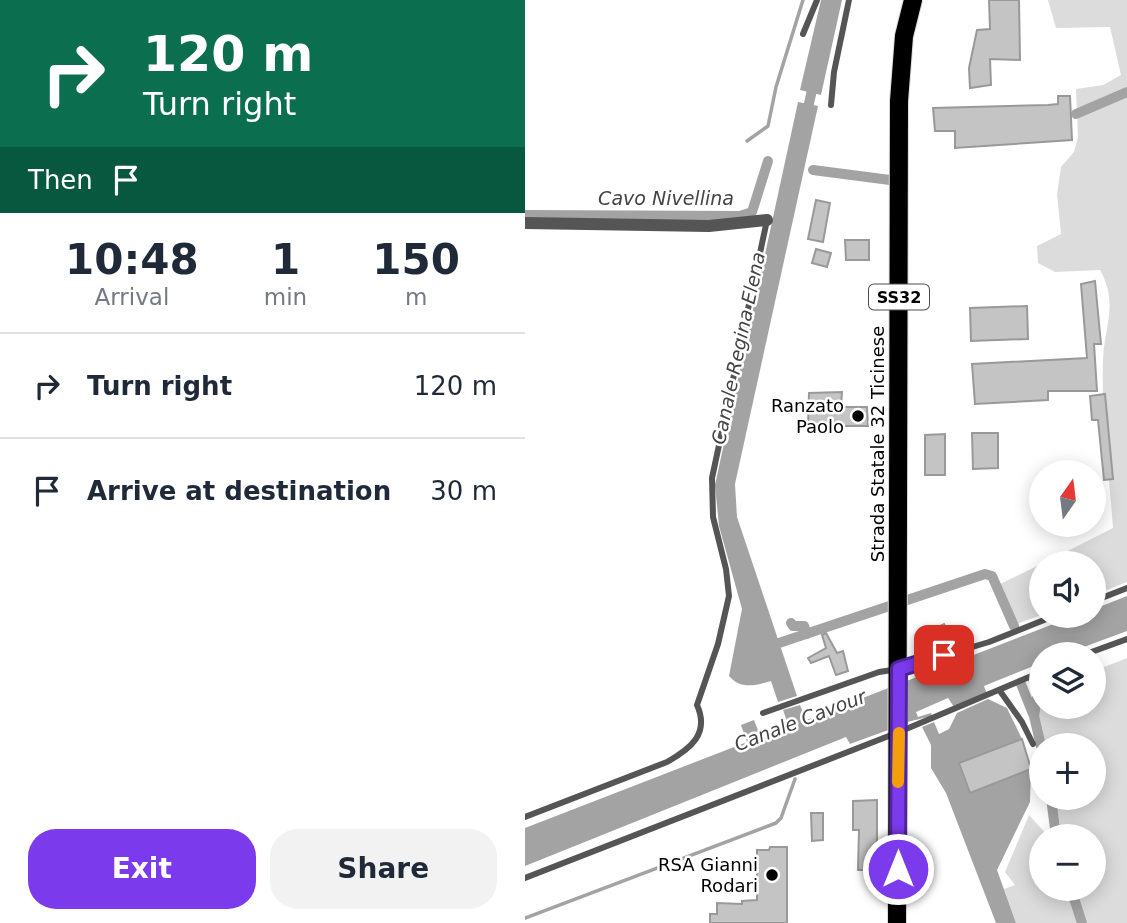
<!DOCTYPE html>
<html lang="en">
<head>
<meta charset="utf-8">
<style>
  body { margin:0; font-family:"DejaVu Sans",sans-serif; background:#f2f2f3; color:#1f2937; height:100vh; display:flex; flex-direction:column; font-size:26px; white-space:nowrap }
  * { box-sizing:border-box; margin:0 }
  p { font-size:23px; color:#747a83 }
  .icon { flex:none; width:38px; height:38px; fill:none; stroke:currentColor; stroke-width:2; stroke-linecap:round; stroke-linejoin:round }
  .map { position:relative; flex:1; overflow:hidden }
  .side { display:flex; flex-direction:column; background:#fff; width:525px }
  .side>* { flex:none }
  .guide { background:#0b6e4f; color:#fff; overflow:hidden }
  .needle { width:46px; rotate:14deg }
  .controls { position:absolute; left:504px; top:460px; display:grid; gap:14px }
  .controls a { display:grid; place-items:center; width:77px; height:77px; border-radius:50%; background:#fff; box-shadow:0 4px 18px #0003; font-size:35px }
  .pin { position:absolute; display:grid; place-items:center; width:60px; height:60px; color:#fff; margin:-30px; border-radius:14px; box-shadow:0 4px 10px #0006 }
  .me { position:absolute; width:77px; margin:-38px; rotate:0deg; stroke-linejoin:round; filter:drop-shadow(0 0 5px #0008) }
  .turn { display:flex; align-items:center; gap:24px; height:147px; padding:0 28px; font-size:32px }
  .turn .icon { width:91px; height:91px; stroke-width:2.5 }
  .turn b { display:block; font-size:49px; line-height:60px }
  .then { display:flex; align-items:center; height:66px; padding:0 28px; background:#0003; gap:14px; font-size:26px }
  .eta { display:flex; justify-content:space-evenly; align-items:center; height:119px; text-align:center }
  .eta b { font-size:42px; font-weight:600; line-height:49px }
  .action { display:flex; gap:14px; margin-top:auto; padding:14px 28px }
  .action a { flex:1; height:80px; border-radius:28px; background:#7c3aed; color:#fff; font-size:28px; font-weight:600; line-height:80px; text-align:center }
  .action a+a { background:#f2f2f3; color:#1f2937 }
  ul { padding:0; list-style:none }
  li { display:flex; align-items:center; gap:21px; height:105px; padding:0 28px; border-top:2px solid #e0e1e3 }
  li div { flex:1 }
  li b { display:block; font-size:26px }
  li em { font-style:normal }
  main { display:flex; flex:1; min-height:0 }
  .map>svg:first-child { display:block }
  .green { fill:#dcdcdc }
  .water { fill:#a3a3a3 }
  .lines { fill:none; stroke-linecap:round; stroke-linejoin:round }
  .stream { stroke:#a3a3a3; stroke-width:3.5 }
  .canal { stroke:#a3a3a3; stroke-width:10 }
  .building { fill:#c4c4c4; stroke:#999; stroke-width:2 }
  .primary-casing { stroke:#dbdbdb; stroke-width:20 }
  .service { stroke:#555; stroke-width:6 }
  .minor { stroke:#555; stroke-width:12 }
  .primary { stroke:#000; stroke-width:18 }
  .route-casing { stroke:#51269a; stroke-width:18 }
  .route { stroke:#7c3aed; stroke-width:12 }
  .slow { stroke:#f59e0b; stroke-width:12 }
  .poi-dot { fill:#000; stroke:#fff; stroke-width:2.5 }
  .labels { text-anchor:middle; stroke-width:5; stroke-linejoin:round; paint-order:stroke }
  .shield { fill:#fff; stroke:#4c4c4c; stroke-width:2 }
  .shield-label { font-size:16px; font-weight:bold; fill:#000 }
  .poi-label { font-size:18px; fill:#000; stroke:#fff; text-anchor:end }
  .street-label { font-size:18px; fill:#000; stroke:#fff }
  .water-label { font-size:19px; font-style:italic; fill:#444; stroke:#fff }
</style>
</head>
<body>
<main>
<section class="side">
<div class="guide">
<div class="turn"><svg class="icon" aria-label="right" viewBox="0 0 24 24"><path d="M7 20v-9h11M14 6l5 5-5 5"/></svg><div><b>120 m</b>Turn right</div></div>
<div class="then">Then<svg class="icon" aria-label="arrive" viewBox="0 0 24 24"><path d="M6 21V4h12l-3 4 3 4H6"/></svg></div>
</div>
<div class="eta">
<div><b>10:48</b><p>Arrival</p></div>
<div><b>1</b><p>min</p></div>
<div><b>150</b><p>m</p></div>
</div>
<ul>
<li><svg class="icon" aria-label="right" viewBox="0 0 24 24"><path d="M7 20v-9h11M14 6l5 5-5 5"/></svg><div><b>Turn right</b></div><em>120 m</em></li>
<li><svg class="icon" aria-label="arrive" viewBox="0 0 24 24"><path d="M6 21V4h12l-3 4 3 4H6"/></svg><div><b>Arrive at destination</b></div><em>30 m</em></li>
</ul>
<div class="action"><a>Exit</a><a>Share</a></div>
</section>
<div class="map">
<svg width="602" height="923" viewBox="0 0 602 923">
  <rect width="100%" height="100%" fill="#fff"/>
  <path class="green" d="M523 0H602V582L569 595V564H517L588 528C584 473 576 415 578 360 579 326 594 304 575 270L530 272 513 263 512 246 536 234 532 194 536 167 549 152 553 137 551 89 578 85 596 75 585 27 531 28Z
    M516 564V615L492 624 475 584Z
    M602 658V923H562L550 889H569V836H537L530 798H569V746L520 745 513 716 516 692V707H569V671Z
    M504 815 523 836H516V889H540L553 923H491L479 889 490 885 480 872Z"/>
  <path class="water" d="M296 0H317L296 95 275 90Z
    M273 102 293 106 210 484 212 517 272 696 253 702 246 681C229 686 215 689 204 676L217 609 194 526 190 485Z
    M602 596V631L540 654H516V663L459 686 462 694 429 707 423 698 391 712 393 717 406 713 407 716 382 722V714L366 719V729L325 744 321 737 0 866V828L222 742 216 725 229 720 236 738 264 727 258 710 275 705 281 720 549 616H569V609Z
    M463 699 482 708 497 739 434 764 445 793 506 769 505 802 472 870 491 923H471L421 793 406 768V745L397 727 409 722 414 734 424 729 432 713Z"/>
  <g class="lines">
    <path class="stream" d="M222 141 243 126 251 87 278 0
      M0 918 251 823 256 818 270 779"/>
    <path class="canal" d="M551 114 602 92
      M281 117 289 81
      M288 170 365 180
      M0 215 215 216 227 212 243 161
      M266 623 268 626H279L282 634
      M245 646 460 574 467 576 489 626
      M508 679 513 690 509 716 516 746
      M496 684 508 714
      M526 798 531 836
      M546 889 557 923"/>
  </g>
  <path class="building" d="M464 0H494L495 60 465 59 466 85 445 88 444 68 452 30 465 29Z
    M533 96H545L547 140 430 148V131H410L408 108 523 105 533 104Z
    M291 200 305 203 298 242 283 239Z
    M320 240H344V260H321Z
    M291 249 306 253 302 267 287 263Z
    M570 281 576 344H569L572 391H523V400L450 404 447 364 562 358 556 284Z
    M502 306 503 339 446 341 445 308Z
    M317 392 316 407H342L343 426H283L284 393Z
    M580 394 588 479 579 480 573 420H567L565 396Z
    M447 433H473V468L448 469Z
    M420 434V475H400V435Z
    M419 624 427 643 417 647 409 629Z
    M301 633 312 653 318 651 323 671 311 675 304 656 286 663 283 658 301 648 297 635Z
    M497 739 506 769 445 793 434 763Z
    M352 800V880H342V870H333L334 830H328V801Z
    M286 813H298V840L287 841Z
    M245 847H262V923H185V914H192V903L217 904V901L232 900V850H244Z"/>
  <g class="lines">
    <defs>
      <path id="primary" d="M372 923 374 101 379 36 388 0"/>
    </defs>
    <use href="#primary" class="primary-casing"/>
    <path class="service" d="M278 34 292 0
      M306 105 309 72 324 0
      M569 601 602 588
      M561 654 602 639
      M475 691 497 722 508 744
      M238 713 354 672 374 669 464 642 529 616
      M0 817 142 762C165 749 185 734 172 705L193 644 204 596 201 569 188 517 187 478 242 220
      M0 878 374 732 516 672"/>
    <path class="minor" d="M0 223 184 226 242 220"/>
    <use href="#primary" class="primary"/>
  </g>
  <g class="lines">
    <defs>
      <path id="route" d="M373 869 374 669 419 655"/>
    </defs>
    <use href="#route" class="route-casing"/>
    <use href="#route" class="route"/>
    <path class="slow" d="M373 782 374 733"/>
  </g>
  <g class="poi-dot">
    <circle cx="333" cy="416" r="7"/>
    <circle cx="247" cy="875" r="7"/>
  </g>
  <g class="labels">
    <rect class="shield" x="344" y="284.5" width="60" height="25" rx="5"/>
    <g class="shield-label">
      <text x="374" y="303">SS32</text>
    </g>
    <g class="poi-label">
      <text x="319" y="412">Ranzato<tspan x="319" dy="21">Paolo</tspan></text>
      <text x="233" y="871">RSA Gianni<tspan x="233" dy="21">Rodari</tspan></text>
    </g>
    <g class="street-label">
      <text transform="translate(353 444) rotate(-90)" y="6">Strada Statale 32 Ticinese</text>
    </g>
    <g class="water-label">
      <text x="141" y="205">Cavo Nivellina</text>
      <text transform="translate(213 348) rotate(-78)" y="7">Canale Regina Elena</text>
      <text transform="translate(275 720) rotate(-21)" y="7">Canale Cavour</text>
    </g>
  </g>
</svg>
<div class="controls">
<a><svg class="needle" viewBox="-14 -14 28 28"><path d="M0-13l5 13h-10z" fill="#e53935"/><path d="M0 13l5-13h-10z" fill="#747a83"/></svg></a>
<a><svg class="icon" aria-label="sound" viewBox="0 0 24 24"><path d="M4 9h4l5-4v14l-5-4H4zM17 9q2 3 0 6"/></svg></a>
<a><svg class="icon" aria-label="layers" viewBox="0 0 24 24"><path d="M12 4l9 5-9 5-9-5zM3 14l9 5 9-5"/></svg></a>
<a>+</a>
<a>−</a>
</div>
<div class="pin" style="left:419px;top:655px;background:#d93025"><svg class="icon" aria-label="arrive" viewBox="0 0 24 24"><path d="M6 21V4h12l-3 4 3 4H6"/></svg></div>
<svg class="me" style="left:373px;top:869px" viewBox="-20 -20 40 40"><circle r="17" fill="#7c3aed" stroke="#fff" stroke-width="3"/><path d="M0-11L8 9 0 5-8 9z" fill="#fff"/></svg>
</div>
</main>
</body>
</html>
